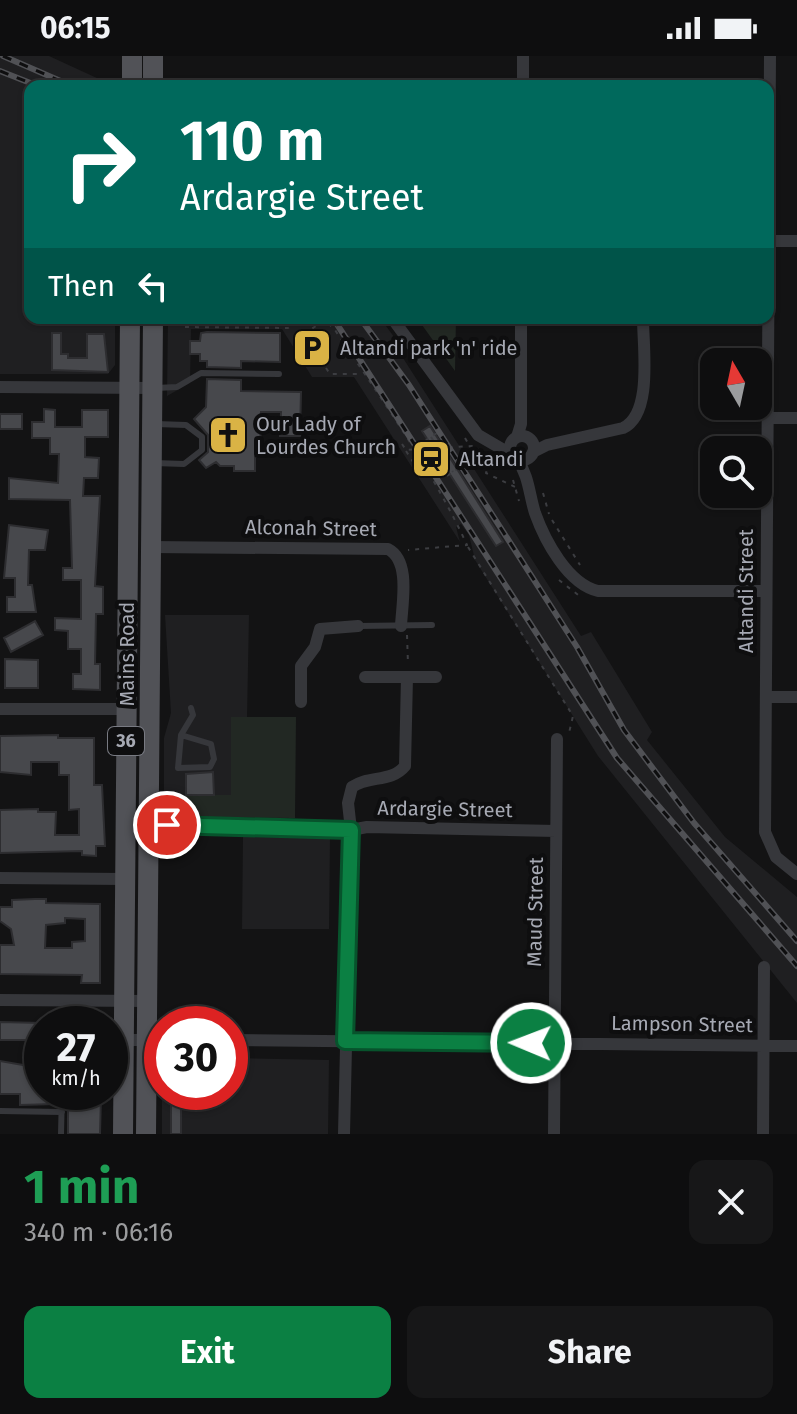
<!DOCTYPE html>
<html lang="en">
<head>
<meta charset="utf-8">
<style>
  body { margin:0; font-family:"Fira Sans",sans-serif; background:#171718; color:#f1f3f6; height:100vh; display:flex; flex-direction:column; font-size:30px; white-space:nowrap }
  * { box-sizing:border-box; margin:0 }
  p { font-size:26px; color:#9b9c9e }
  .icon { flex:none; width:44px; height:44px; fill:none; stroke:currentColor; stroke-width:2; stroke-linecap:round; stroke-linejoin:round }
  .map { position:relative; height:1078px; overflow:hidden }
  .details { display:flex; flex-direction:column; background:#0e0e0f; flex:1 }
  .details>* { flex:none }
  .guide { position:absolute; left:24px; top:24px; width:750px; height:244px; border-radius:16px; box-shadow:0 2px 6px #0004,0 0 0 2px #2e2e2f; background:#00695c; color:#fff; overflow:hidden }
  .needle { width:52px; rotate:351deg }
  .tools { position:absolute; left:700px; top:292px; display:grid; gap:16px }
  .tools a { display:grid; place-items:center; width:72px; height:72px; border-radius:16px; background:#0e0e0f; box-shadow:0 2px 6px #0004,0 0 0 2px #2e2e2f; font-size:40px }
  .speed { position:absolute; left:24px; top:950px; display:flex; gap:16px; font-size:40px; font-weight:700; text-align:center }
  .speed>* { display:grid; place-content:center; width:104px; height:104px; border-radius:50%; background:#0e0e0f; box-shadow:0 2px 6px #0004,0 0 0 2px #2e2e2f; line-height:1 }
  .speed small { font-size:20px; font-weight:400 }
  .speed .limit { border:12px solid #d22; background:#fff; color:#111 }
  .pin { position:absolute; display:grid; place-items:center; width:68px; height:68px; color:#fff; margin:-34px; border:4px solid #fff; border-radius:50%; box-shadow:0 2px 8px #0007 }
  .me { position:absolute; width:88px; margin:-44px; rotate:271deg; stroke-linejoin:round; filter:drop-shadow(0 0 6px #0008) }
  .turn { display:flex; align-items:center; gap:28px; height:168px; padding:0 24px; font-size:36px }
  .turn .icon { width:104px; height:104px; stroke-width:2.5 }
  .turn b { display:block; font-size:56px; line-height:68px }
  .then { display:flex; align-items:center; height:76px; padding:0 24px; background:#0003; gap:16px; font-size:30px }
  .round { display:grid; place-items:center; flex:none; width:84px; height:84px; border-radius:16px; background:#171718 }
  .headline { display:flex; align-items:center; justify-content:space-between; height:136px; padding:0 24px }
  h1 { font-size:48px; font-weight:700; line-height:60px; color:#1e9e55 }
  .cta { display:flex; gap:16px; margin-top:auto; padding:16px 24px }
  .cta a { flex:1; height:92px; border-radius:16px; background:#0b8043; color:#fff; font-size:32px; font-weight:700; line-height:92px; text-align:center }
  .cta a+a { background:#171718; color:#f1f3f6 }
  .status { display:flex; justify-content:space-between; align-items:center; height:56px; padding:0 40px; background:#0e0e0f; direction:ltr }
  .status svg { height:22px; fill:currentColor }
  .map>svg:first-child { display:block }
  .built { fill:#1f1f21 }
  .green { fill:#222823 }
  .building { fill:#47484c; stroke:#2d2d30; stroke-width:2; fill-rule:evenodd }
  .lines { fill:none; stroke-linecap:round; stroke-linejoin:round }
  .path { stroke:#3c3d41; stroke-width:2; stroke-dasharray:4 6; stroke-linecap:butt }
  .lane { stroke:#36373b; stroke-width:6 }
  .street { stroke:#36373b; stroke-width:12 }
  .primary { stroke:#515257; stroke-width:20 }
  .rail-casing { stroke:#505155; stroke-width:6 }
  .rail { stroke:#0e0e0f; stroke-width:3; stroke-dasharray:9; stroke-linecap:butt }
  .route-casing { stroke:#07532c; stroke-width:20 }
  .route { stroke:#0b8043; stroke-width:14 }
  .labels { text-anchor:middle; stroke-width:8; stroke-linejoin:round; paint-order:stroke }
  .shield { fill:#0e0e0f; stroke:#787a82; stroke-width:2 }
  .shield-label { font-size:18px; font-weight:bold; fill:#a6a9b3 }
  .poi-label { font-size:20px; fill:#a6a9b3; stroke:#0e0e0f; text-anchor:start }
  .street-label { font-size:20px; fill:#a6a9b3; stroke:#0e0e0f }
</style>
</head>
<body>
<div class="status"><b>06:15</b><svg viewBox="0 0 49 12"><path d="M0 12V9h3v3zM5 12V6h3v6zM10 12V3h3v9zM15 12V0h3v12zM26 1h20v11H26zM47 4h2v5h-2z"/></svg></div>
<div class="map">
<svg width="797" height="1078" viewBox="0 0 797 1078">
  <rect width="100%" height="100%" fill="#131314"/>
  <path class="built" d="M0 0H49L99 23 110 24V30H30V262H115V309L108 318H0Z
    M168 262H380L403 293V302L581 580 591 576 652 676 647 684 725 781 797 841V947L598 700 475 504 469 479 461 468 456 471 460 486 354 321H312L282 273H191L190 327 167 340Z
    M165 559H249L247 662H231V740L164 739V682L171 657Z
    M243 780 330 781 329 873H242Z
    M230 1002 329 1004 328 1078H162V1010V1036H230Z"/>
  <path class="green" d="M417 262H456L455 315Z
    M231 661H296L295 762 168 761 164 739H231Z"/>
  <path class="building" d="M207 276 280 277V306L241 305V312L207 311V305H200V298H190V285H200L201 277Z
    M52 277H61V298H68V302H87V278H104L108 316 52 314Z
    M207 323 241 324V335L301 336 300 380H280L281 356H261L260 401H255V415H234V410H220L216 406 206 412 199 404 208 396V379L194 363 206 351Z
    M44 353 55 354V371H82V354H108V381H85V401L99 402 98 422H84L83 440H100L95 530 103 531V558H96L95 608H100V634L73 633V618H81V593H68V575L55 574V562L81 563V524H63V512H72L70 444 9 443V422L58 427 59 398H50V382H32V366H44Z
    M0 358H22V373H0Z
    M430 370 503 486 496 490 422 375Z
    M9 469 48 474 45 494H29L28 529H32L36 556H7V541H15V522H4Z
    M35 565 43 579 11 596 4 582Z
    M5 603 38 604V632H5Z
    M58 679V682H94V729H102L105 790H96V800L82 799V795L0 797V754L38 753V756H56L55 779H79V753L69 754V719H59V706H31V719L0 716V680Z
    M213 716 214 739H186V718Z
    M35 843H46V847L100 848V927H81L82 919 0 918V889H14L11 873 0 865V851H12V844ZM65 862 85 863V885L72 886V892H45L46 869 65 867Z
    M0 966 42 967V1036H56V1048L20 1049V1038H0V1005L29 1010 32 984H0Z
    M68 1036H96V1040H101L100 1078H68Z
    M171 1036H181V1078H171Z"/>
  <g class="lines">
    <path class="path" d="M185 271 288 272 297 267
      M304 278 325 264 335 274C382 344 432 413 467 489L408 494
      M326 312 330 318H362
      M431 381 453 416
      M465 382 484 414
      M425 385 437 377
      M402 388 406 394 473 390
      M478 393 488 409
      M406 395 417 412 421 410 415 399
      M495 403 494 408 489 406 486 417 515 431
      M447 420 459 412
      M513 424 519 445
      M543 437 549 458
      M552 464 580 509
      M468 491 573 660 569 677
      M559 524 582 542
      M407 579 408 608"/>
    <path class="lane" d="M156 332 177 331 201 317 279 318
      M154 407 184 408 202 394V381L186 369 156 368
      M358 570 432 569
      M181 679 211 688 214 703 210 711 178 712 181 679 193 659 191 652
      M150 769 351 774
      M0 1055 62 1056
      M61 1078 62 1036"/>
    <path class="street" d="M770 0 765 776 776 801 797 818
      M523 30V0
      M769 185H797
      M392 262 478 379 514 400
      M0 331 153 332
      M768 362H797
      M510 392a12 12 0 1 1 24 0a12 12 0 1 1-24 0Z
      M517 381 521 368V262
      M533 396 547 389 623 372C653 358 643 292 643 262
      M517 403C529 420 529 438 535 457 545 485 568 528 598 535H766
      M151 491 388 493C411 505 402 547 401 570
      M365 621H436
      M766 641H797
      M301 646V610L315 591 320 573 358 570
      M0 653H127
      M351 774 348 747 352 731C369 719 391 727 405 710L407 621
      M0 822 125 823
      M0 944 147 945
      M124 984H162
      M230 984 797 990
      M344 1078 351 774 367 771 556 775
      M554 1078 557 683
      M763 1078 764 911"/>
    <path class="primary" d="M132 30V0
      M153 30V0
      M123 1078 130 262
      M146 1078 153 262"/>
    <defs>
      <path id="rail" d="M3 0 72 30
        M0 15 38 30
        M333 262 617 702 797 910
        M360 262 409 329 577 591 624 674 694 767 797 885"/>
    </defs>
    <use href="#rail" class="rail-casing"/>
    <use href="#rail" class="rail"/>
  </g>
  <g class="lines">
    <defs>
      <path id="route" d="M167 769 351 774 345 985 531 987"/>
    </defs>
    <use href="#route" class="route-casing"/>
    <use href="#route" class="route"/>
  </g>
  <defs>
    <symbol id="parking-square" viewBox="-11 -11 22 22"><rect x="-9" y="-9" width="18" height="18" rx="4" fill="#dab345" stroke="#0e0e0f"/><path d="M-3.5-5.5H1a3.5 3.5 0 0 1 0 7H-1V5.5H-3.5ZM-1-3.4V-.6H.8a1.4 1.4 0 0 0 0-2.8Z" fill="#111"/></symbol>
    <symbol id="church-square" viewBox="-11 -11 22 22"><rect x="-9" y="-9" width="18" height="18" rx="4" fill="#dab345" stroke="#0e0e0f"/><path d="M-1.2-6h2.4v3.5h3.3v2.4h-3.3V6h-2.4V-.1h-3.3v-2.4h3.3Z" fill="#111"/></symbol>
    <symbol id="station-square" viewBox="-11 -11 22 22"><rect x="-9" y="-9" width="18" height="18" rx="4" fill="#dab345" stroke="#0e0e0f"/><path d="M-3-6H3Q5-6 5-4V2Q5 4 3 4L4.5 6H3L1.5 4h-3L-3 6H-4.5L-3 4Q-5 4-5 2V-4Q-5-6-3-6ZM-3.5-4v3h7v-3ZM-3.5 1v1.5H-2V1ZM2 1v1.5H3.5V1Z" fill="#111"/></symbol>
  </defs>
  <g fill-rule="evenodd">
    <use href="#parking-square" x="290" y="270" width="44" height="44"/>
    <use href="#church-square" x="206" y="357" width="44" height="44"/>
    <use href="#station-square" x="409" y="381" width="44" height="44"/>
  </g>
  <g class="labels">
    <rect class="shield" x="108" y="671" width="36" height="28" rx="6"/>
    <g class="shield-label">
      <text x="126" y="691">36</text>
    </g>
    <g class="poi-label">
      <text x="340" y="299">Altandi park 'n' ride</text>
      <text x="256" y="375">Our Lady of<tspan x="256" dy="23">Lourdes Church</tspan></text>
      <text x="459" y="410">Altandi</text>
    </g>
    <g class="street-label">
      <text transform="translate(311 472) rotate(1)" y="7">Alconah Street</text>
      <text transform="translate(746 535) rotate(-90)" y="7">Altandi Street</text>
      <text transform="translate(127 598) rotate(-90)" y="7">Mains Road</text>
      <text transform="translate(445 753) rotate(1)" y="7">Ardargie Street</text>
      <text transform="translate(535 856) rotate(-89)" y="7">Maud Street</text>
      <text transform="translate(682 968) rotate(1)" y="7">Lampson Street</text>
    </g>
  </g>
</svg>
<div class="tools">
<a><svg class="needle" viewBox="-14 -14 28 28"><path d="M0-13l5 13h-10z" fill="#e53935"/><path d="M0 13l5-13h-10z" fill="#9b9c9e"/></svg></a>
<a><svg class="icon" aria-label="search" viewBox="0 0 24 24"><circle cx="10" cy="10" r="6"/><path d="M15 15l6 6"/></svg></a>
</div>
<div class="speed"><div>27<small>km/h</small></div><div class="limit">30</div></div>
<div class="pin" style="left:167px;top:769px;background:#d93025"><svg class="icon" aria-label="arrive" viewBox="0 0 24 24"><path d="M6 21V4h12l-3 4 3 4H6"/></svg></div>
<svg class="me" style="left:531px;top:987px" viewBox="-20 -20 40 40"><circle r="17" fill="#0b8043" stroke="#fff" stroke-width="3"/><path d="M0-11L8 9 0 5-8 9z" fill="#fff"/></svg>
<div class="guide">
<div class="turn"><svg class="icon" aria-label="right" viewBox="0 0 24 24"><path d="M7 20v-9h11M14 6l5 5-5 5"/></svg><div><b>110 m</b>Ardargie Street</div></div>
<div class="then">Then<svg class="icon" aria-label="left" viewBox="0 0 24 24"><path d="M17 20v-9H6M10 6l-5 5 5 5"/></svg></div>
</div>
</div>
<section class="details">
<div class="headline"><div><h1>1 min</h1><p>340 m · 06:16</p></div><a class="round"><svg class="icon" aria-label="close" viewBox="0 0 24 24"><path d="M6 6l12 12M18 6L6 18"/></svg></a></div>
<div class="cta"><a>Exit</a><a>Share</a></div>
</section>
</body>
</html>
